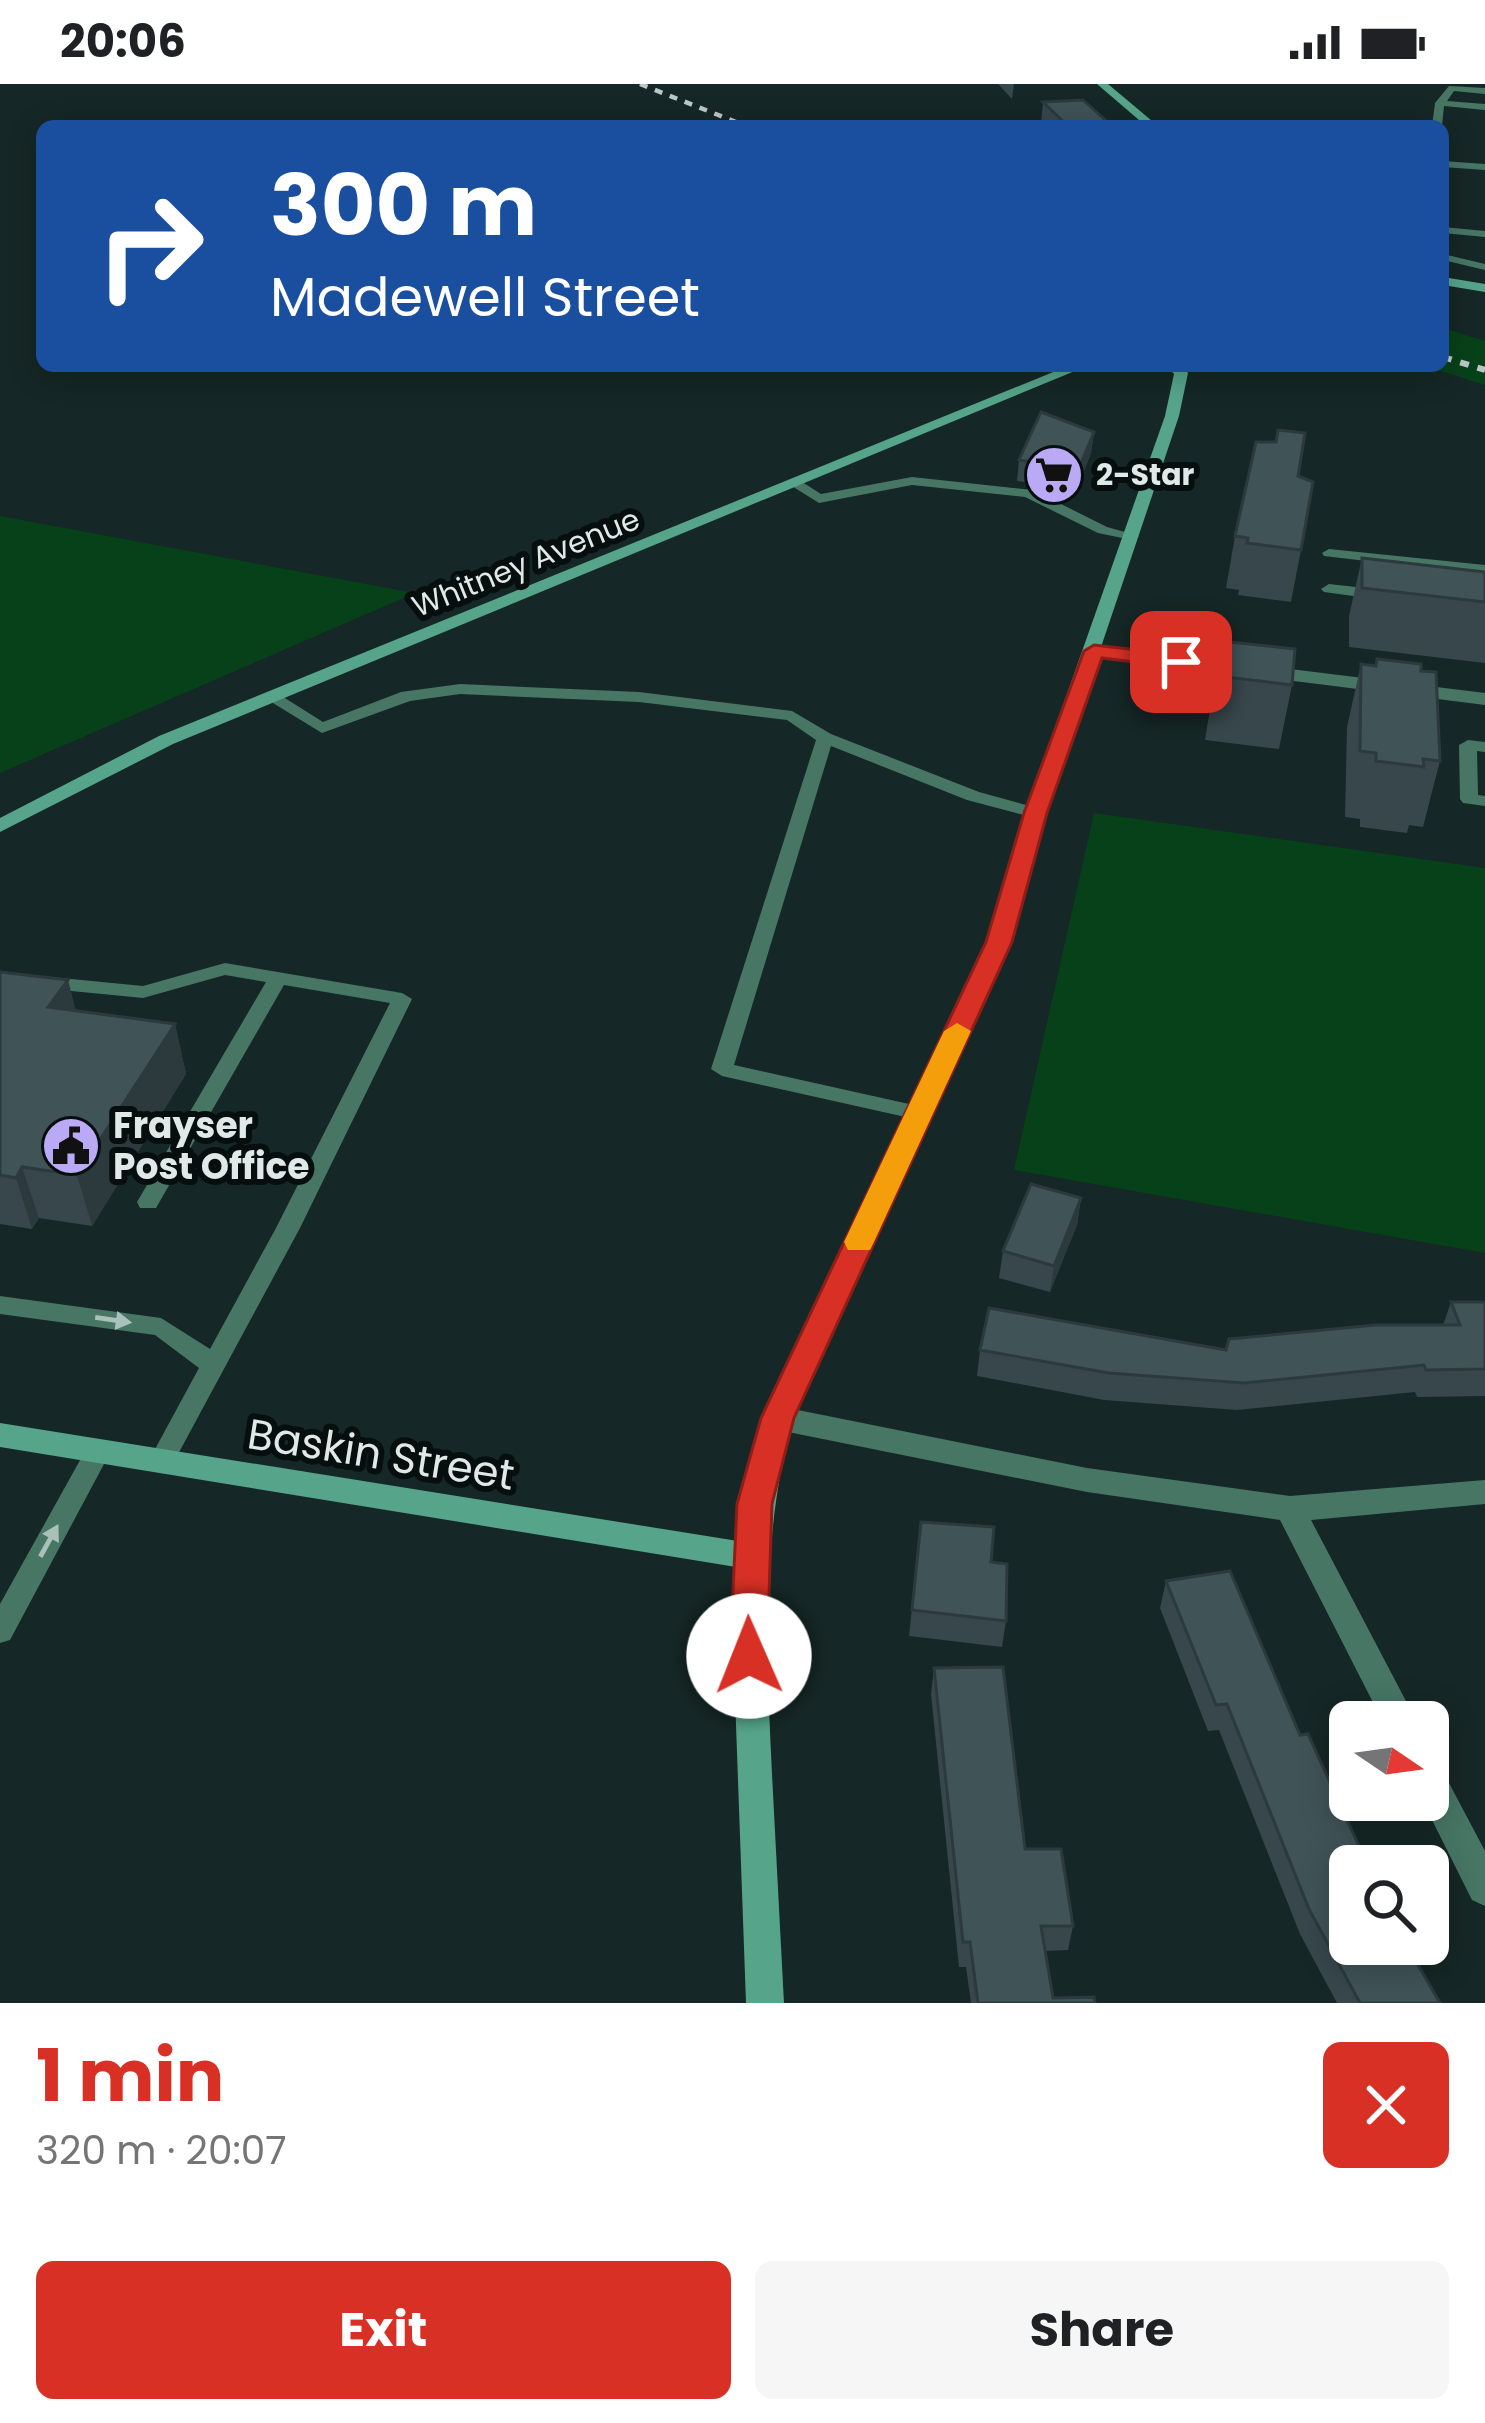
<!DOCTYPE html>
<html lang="en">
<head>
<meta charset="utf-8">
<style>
  body { margin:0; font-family:Poppins,sans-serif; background:#f6f6f6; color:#202124; height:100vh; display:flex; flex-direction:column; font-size:45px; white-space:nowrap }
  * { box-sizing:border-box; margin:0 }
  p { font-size:39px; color:#757577 }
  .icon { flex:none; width:66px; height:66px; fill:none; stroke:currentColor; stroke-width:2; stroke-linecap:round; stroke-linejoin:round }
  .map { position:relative; height:1919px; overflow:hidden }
  .sheet { display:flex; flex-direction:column; background:#fff; flex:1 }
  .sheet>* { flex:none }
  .top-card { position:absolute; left:36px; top:36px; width:1413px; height:252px; border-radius:18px; box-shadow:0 6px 30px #0003; background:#1a4fa0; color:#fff; overflow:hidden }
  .needle { width:78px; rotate:103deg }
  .tools { position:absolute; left:1329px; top:1617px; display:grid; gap:24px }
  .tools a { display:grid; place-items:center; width:120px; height:120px; border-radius:18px; background:#fff; box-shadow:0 6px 30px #0003; font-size:60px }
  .pin { position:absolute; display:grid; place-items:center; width:102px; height:102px; color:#fff; margin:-51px; border-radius:24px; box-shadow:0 6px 18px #0006 }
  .me { position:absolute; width:132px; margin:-66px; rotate:359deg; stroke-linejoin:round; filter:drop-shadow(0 0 9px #0008) }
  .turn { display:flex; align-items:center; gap:42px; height:252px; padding:0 36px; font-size:54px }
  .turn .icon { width:156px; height:156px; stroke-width:2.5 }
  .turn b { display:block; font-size:84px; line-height:102px }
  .round { display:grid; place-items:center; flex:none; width:126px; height:126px; border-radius:18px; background:#f6f6f6 }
  .headline { display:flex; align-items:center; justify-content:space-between; height:204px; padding:0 36px }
  h1 { font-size:72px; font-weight:700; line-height:90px; color:#d93025 }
  .cta { display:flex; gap:24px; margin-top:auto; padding:24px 36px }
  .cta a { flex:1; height:138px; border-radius:18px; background:#d93025; color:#fff; font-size:48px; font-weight:700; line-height:138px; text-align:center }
  .cta a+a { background:#f6f6f6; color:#202124 }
  .status { display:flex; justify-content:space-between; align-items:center; height:84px; padding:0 60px; background:#fff; direction:ltr }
  .status svg { height:33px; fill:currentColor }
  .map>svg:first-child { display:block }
  .green { fill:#07411a }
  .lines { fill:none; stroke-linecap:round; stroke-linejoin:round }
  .lane { fill:#477665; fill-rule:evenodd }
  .street { fill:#477665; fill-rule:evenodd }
  .secondary { fill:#56a58a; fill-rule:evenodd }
  .rail-far1 { stroke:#bcc8c7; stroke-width:4.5; stroke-dasharray:8 8; stroke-linecap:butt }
  .rail { stroke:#bcc8c7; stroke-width:6; stroke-dasharray:9 9; stroke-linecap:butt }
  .wall { fill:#37474b }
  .shaded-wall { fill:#2d3a3d }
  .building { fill:#405357; stroke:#2d3a3d; stroke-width:3 }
  .oneway { fill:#a9c1ba }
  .route { fill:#d93025; stroke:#8d1f18; stroke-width:3 }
  .slow { fill:#f59e0b }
  .labels { text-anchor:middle; stroke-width:12; stroke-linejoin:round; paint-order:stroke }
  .far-poi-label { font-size:30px; font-weight:bold; fill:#dee9e8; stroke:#070e0e; text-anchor:start }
  .far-street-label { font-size:30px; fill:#dee9e8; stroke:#070e0e }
  .poi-label { font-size:36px; font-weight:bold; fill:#dee9e8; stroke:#070e0e; text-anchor:start }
  .near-street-label { font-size:42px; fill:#dee9e8; stroke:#070e0e }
</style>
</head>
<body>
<div class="status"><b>20:06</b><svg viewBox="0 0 49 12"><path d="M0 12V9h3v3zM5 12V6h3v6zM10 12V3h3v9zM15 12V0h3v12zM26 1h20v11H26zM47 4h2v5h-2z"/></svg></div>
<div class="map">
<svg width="1485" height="1919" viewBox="0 0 1485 1919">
  <rect width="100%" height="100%" fill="#152726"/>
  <path class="green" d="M1443 244 1485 257V301L1425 282H1443Z
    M0 432 415 509 0 689Z
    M1094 729 1485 784V1169L1014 1086Z"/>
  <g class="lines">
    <path class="lane" d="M1449 2 1485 4V10L1454 7 1447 17 1485 20V26L1444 22 1442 42H1432L1435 19Z
      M1443 77 1485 80V86L1443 83Z
      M1443 143 1485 147V153L1443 149Z
      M1443 170 1485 180V186L1443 176Z
      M912 393 1033 406 1107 443 1139 452 1132 456 1098 449 1025 413 912 401 819 419 787 399 799 396 821 410Z
      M1329 465 1485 481V491L1324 472 1322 469Z
      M1329 500 1383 506 1391 511 1383 516 1324 508 1321 505Z
      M460 600 639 608 792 627 831 650 979 708 1041 725 1044 729 1041 733 1035 734 967 716 831 662 734 981 927 1024 930 1029 927 1034 919 1036 722 992 711 985 816 656 787 636 639 618 460 610 410 617 322 649 263 613 271 608 277 609 323 638 401 608Z
      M1468 656 1485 658V668L1477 667 1478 711 1485 712V722L1463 719 1460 715 1459 661Z
      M225 879 402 909 412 915 300 1144 170 1385 161 1389 152 1385 148 1378 199 1284 155 1251 0 1230V1212L161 1234 210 1265 276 1144 390 919 284 901 156 1124H140L137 1118 266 898 225 891 143 914 0 900V888L143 902Z
      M98 1357 107 1360 111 1367 10 1556 0 1559V1520L89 1360Z"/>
    <path class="street" d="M1094 561 1485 609V621L1088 571V563Z
      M778 1322 1087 1384 1290 1412 1485 1396V1420L1311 1436 1417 1638H1383L1280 1436 1087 1408 778 1346 768 1342 763 1334 768 1326Z
      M1428 1677 1440 1682 1485 1767V1822L1472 1816 1422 1716H1428Z"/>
    <path class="secondary" d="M1097 0H1108L1158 42H1146Z
      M1443 193 1485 200V208L1443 201Z
      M1068 282H1087L173 660 0 748V734L159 652Z
      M1167 282H1182L1188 289 1179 332 1045 729 1010 858 793 1334C761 1452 766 1568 772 1690 776 1766 780 1843 784 1919H746L734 1585 736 1483 0 1363V1339L738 1457 751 1376 763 1334 988 858 1025 729 1165 332 1174 290Z"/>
    <path class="rail-far1" d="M640 0 746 42"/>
    <path class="rail" d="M1443 273 1485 286"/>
  </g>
  <path class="wall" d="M998 0H1014L1012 15Z
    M1043 18 1112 42H1044L1041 39Z
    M1094 348 1091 369 1077 405 1017 397 1019 376Z
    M1298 392 1301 466 1291 518 1238 511 1239 506 1226 504 1235 452Z
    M1362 474 1485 488V579L1349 563V532Z
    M1221 557 1292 601 1279 665 1205 656Z
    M1377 575 1440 677 1423 743 1409 741 1407 749 1360 743V735L1345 733 1347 643 1361 580 1375 581Z
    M0 888 76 927 175 940 186 990 92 1142 39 1134 32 1145 0 1140Z
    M1081 1114 1077 1141 1050 1208 999 1194 1003 1167Z
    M1451 1218H1485V1312L1417 1313 1415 1308 1237 1326 1104 1316 977 1292 980 1266H1226L1443 1241Z
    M921 1438 991 1478 1006 1537 1002 1563 909 1552Z
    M1166 1497 1300 1651 1360 1778 1440 1919H1337L1300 1850 1219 1646 1208 1647 1160 1524Z
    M934 1584 1025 1765 1073 1842 1068 1866 1045 1867 1053 1914 1095 1919H971L966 1883H959L931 1610Z"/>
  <path class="shaded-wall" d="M1094 348 1091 369 1077 405 1079 384Z
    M68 896 81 946 48 923Z
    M175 940 186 990 92 1142 77 1091Z
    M22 1083 39 1134 32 1145 16 1094Z
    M1081 1114 1077 1141 1050 1208 1054 1182Z"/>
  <path class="building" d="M1083 16 1112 42H1068L1043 18Z
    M1041 328 1094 348 1079 384 1019 376Z
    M1278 346 1305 349 1298 392 1313 398 1301 466 1247 459 1248 454 1235 452 1256 358H1276Z
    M1362 474 1485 488V518L1362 504Z
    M1221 557 1295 565 1292 601 1217 592Z
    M1377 575 1421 580V587L1436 588 1440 677 1423 675 1424 683 1376 677V669L1360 667 1361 580 1376 582Z
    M0 888 68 896 48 923 175 940 77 1091 22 1083 16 1094 0 1091Z
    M1031 1100 1081 1114 1054 1182 1003 1167Z
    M1451 1218H1485V1285L1426 1286 1424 1281 1244 1299 1109 1289 980 1266 989 1224 1226 1266 1229 1255 1376 1241H1460Z
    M921 1438 994 1443 991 1478 1007 1480 1006 1537 912 1526Z
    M1230 1487 1300 1651 1308 1650 1363 1771 1357 1773 1362 1782H1350V1860H1406L1440 1919H1360L1309 1825 1227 1620 1216 1621 1166 1497Z
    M1003 1583 1025 1765H1061L1073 1842H1041L1053 1914 1094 1913 1095 1919H978L970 1858H963L934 1584Z"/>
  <defs><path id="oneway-solid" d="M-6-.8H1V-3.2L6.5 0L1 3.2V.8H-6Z" transform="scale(3)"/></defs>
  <g class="oneway">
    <use href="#oneway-solid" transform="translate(113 1236) rotate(8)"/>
    <use href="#oneway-solid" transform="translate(49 1457) rotate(-61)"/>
  </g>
  <path class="route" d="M1094 561 1181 571 1192 578 1181 584 1102 574 1047 729 1012 858 794 1334 772 1420 767 1572 762 1583 749 1588 736 1583 730 1572 737 1420 761 1334 986 858 1024 729 1084 567Z"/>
  <path class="slow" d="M957 939 971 947 874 1158 870 1166H848L844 1158 944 947Z"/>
  <defs>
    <symbol id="supermarket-disc" viewBox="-11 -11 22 22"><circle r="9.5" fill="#baaaf6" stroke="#070e0e"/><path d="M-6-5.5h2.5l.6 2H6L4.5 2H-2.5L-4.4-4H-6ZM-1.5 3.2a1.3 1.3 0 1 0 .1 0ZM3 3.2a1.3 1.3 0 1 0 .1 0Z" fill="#111"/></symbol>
    <symbol id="civic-disc" viewBox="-11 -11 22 22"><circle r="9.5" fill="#baaaf6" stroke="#070e0e"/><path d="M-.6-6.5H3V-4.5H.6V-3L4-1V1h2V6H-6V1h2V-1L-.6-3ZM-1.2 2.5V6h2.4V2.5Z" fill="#111"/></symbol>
  </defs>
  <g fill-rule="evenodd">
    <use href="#supermarket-disc" x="1021" y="358" width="66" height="66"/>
    <use href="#civic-disc" x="38" y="1029" width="66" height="66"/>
  </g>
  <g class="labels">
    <g class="far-poi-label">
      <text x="1096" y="401">2-Star</text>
    </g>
    <g class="far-street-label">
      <text transform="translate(526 479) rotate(-22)" y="10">Whitney Avenue</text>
    </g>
    <g class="poi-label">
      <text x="113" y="1054">Frayser<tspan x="113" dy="41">Post Office</tspan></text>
    </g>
    <g class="near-street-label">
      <text transform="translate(381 1370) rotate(9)" y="15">Baskin Street</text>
    </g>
  </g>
</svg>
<div class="tools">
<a><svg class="needle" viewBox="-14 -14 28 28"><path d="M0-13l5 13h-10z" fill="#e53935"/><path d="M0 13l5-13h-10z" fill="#757577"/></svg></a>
<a><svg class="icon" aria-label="search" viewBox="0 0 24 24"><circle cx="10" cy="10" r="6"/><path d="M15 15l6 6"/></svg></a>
</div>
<div class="pin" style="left:1181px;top:578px;background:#d93025"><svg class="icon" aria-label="arrive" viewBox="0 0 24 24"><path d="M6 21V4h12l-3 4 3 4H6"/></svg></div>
<svg class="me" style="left:749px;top:1572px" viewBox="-20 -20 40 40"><circle r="19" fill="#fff"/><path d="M0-13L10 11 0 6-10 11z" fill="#d93025"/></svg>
<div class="top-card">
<div class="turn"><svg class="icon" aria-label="right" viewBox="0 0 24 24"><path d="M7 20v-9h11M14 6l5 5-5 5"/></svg><div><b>300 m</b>Madewell Street</div></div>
</div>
</div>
<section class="sheet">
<div class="headline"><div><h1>1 min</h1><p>320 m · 20:07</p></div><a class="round" style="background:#d93025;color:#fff"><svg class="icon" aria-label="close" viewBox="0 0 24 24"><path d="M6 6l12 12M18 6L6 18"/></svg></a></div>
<div class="cta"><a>Exit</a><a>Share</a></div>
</section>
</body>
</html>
